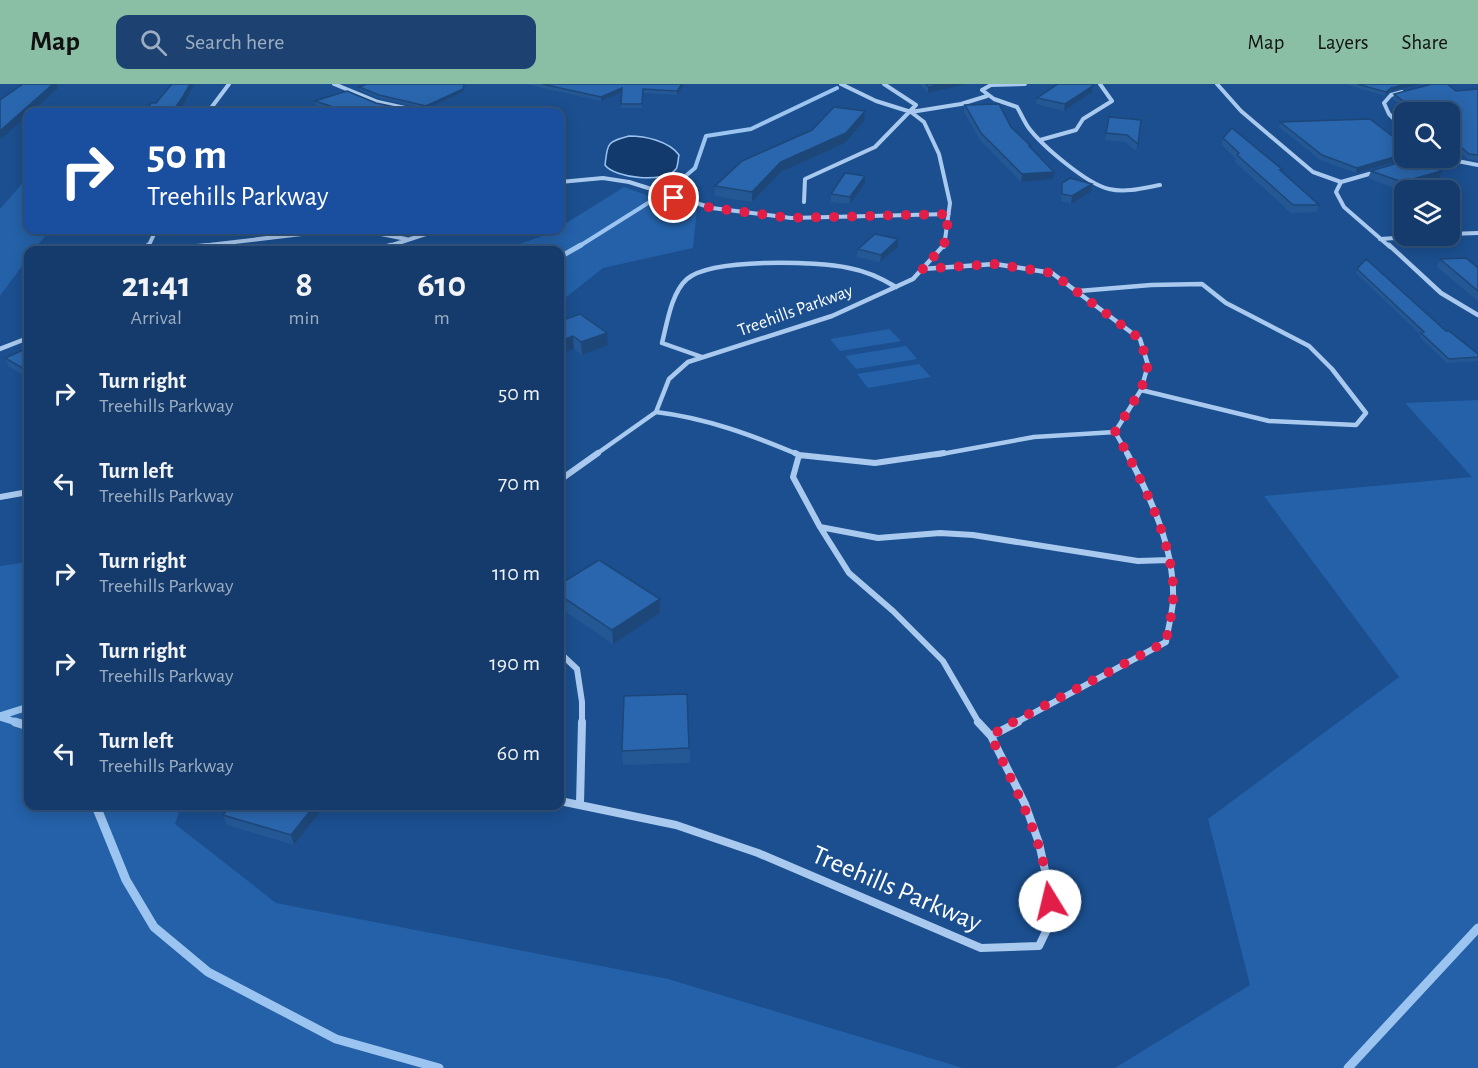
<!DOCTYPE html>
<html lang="en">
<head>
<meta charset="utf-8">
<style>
  body { margin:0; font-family:"Alegreya Sans",sans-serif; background:#1d4271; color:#f1f3f6; height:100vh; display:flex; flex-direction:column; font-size:22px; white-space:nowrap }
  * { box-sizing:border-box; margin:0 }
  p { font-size:20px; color:#9dadc1 }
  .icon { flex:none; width:33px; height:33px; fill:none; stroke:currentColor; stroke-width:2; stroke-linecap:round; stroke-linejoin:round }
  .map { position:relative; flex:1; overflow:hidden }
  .drawer { position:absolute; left:24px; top:162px; width:540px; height:564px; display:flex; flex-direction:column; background:#143b6b; border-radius:12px; box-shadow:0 3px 15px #0003,0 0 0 2px #33557e }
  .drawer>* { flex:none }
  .top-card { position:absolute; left:24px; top:24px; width:540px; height:126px; border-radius:12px; box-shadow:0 3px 15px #0003,0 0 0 2px #33557e; background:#1a4fa0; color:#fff; overflow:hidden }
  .fabs { position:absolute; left:1394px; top:18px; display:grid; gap:12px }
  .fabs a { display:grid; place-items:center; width:66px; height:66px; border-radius:12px; background:#143b6b; box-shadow:0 3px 15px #0003,0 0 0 2px #33557e; font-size:30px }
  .pin { position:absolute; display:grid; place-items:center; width:51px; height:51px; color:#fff; margin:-26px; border:3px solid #fff; border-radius:50%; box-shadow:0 2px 6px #0007 }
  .me { position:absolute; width:66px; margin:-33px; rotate:351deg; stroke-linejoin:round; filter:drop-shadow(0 0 4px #0008) }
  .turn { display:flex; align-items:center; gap:21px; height:126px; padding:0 24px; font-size:27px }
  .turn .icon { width:78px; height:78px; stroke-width:2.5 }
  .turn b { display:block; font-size:42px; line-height:51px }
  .eta { display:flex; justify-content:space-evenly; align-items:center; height:102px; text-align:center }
  .eta b { font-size:36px; font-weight:700; line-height:42px }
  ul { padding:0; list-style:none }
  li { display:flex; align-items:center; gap:18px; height:90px; padding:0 24px }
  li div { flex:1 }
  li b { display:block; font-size:22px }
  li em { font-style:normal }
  header { display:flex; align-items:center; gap:36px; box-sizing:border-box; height:84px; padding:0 30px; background:#8abfa5; color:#111 }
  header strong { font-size:28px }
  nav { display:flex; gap:33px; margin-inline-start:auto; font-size:21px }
  .search { width:420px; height:54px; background:#1d4271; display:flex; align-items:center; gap:15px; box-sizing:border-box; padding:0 21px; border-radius:12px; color:#9dadc1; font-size:22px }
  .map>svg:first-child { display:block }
  .green { fill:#2461a8 }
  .water { fill:#123a6d; stroke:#9cc4f0; stroke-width:1.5 }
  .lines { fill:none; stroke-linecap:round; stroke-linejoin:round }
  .stream-far3 { stroke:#9cc4f0; stroke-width:4 }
  .stream-far2 { stroke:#9cc4f0; stroke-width:5 }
  .stream-far1 { stroke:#9cc4f0; stroke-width:7 }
  .stream { stroke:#9cc4f0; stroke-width:9 }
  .street-far3 { stroke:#a9c9ee; stroke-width:4 }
  .street-far2 { stroke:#a9c9ee; stroke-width:4.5 }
  .street-far1 { stroke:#a9c9ee; stroke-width:6 }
  .street { stroke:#a9c9ee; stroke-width:8 }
  .wall { fill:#245895 }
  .shaded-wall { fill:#1d4779 }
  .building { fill:#2a66ad; stroke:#1d4779; stroke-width:1.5 }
  .route { stroke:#e11d48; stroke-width:10; stroke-dasharray:0 18 }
  .labels { text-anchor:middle; stroke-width:6; stroke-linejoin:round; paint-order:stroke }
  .far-street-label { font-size:18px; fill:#fff; stroke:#1b4f8f }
  .near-street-label { font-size:27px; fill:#fff; stroke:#1b4f8f }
</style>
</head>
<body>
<header>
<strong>Map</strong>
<div class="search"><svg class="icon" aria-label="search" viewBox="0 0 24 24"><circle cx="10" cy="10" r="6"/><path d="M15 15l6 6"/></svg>Search here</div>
<nav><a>Map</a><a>Layers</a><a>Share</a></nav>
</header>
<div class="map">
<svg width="1478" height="984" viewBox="0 0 1478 984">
  <rect width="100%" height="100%" fill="#1b4f8f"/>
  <path class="green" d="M28 93V146H50L34 166H28V174L0 212V125Z
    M624 103 668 119 697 125 693 164 603 184 560 218V166H502L560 146V143Z
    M889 245 901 257 840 267 830 255Z
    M906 262 917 275 856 285 845 272Z
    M919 280 931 293 868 304 857 290Z
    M1478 316V984H1115L1250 901 1208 735 1399 593 1264 412 1472 393 1405 319Z
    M28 478V722H181L175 740 276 819 668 895 963 984H0V482Z"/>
  <path class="water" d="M629 52C645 52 669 57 679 71 678 75 678 82 676 85 665 100 614 94 605 81 608 58 607 58 629 52Z"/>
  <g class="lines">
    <path class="stream-far3" d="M669 106 695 84 706 52 751 45 837 4
      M578 163 656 114"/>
    <path class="stream-far2" d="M560 173 581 161"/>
    <path class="stream-far1" d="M0 632 28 623
      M0 633 19 639"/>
    <path class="stream" d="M15 638 28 642
      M96 722 126 796 154 843 208 888 336 955 439 984
      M1348 984 1478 844"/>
    <path class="street-far3" d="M334 0 378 18 423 28
      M841 0 876 17 911 28 924 38 939 70 950 119 944 163
      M1025 0 991 1 982 6 994 15 1017 23C1021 30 1024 37 1028 43 1042 62 1087 100 1109 105 1126 109 1144 104 1160 101
      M1217 0 1241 27 1313 88 1341 98
      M1402 8 1391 11 1384 19 1389 30 1404 45
      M208 28 229 0
      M911 28 961 20 987 12
      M1040 56 1076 46 1083 35 1112 17 1100 0
      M1442 74 1478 81
      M1376 88 1341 98 1336 108 1344 123 1390 163
      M560 98 603 94 629 98 712 124 791 134 949 130
      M804 118 805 95 875 63 916 21 884 0
      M361 146 406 155
      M1449 150 1478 149
      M1380 155 1426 152
      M148 163 156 146
      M192 163 335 146
      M386 163 438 146"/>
    <path class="street-far2" d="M1389 161 1441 209 1478 231
      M141 166 214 161
      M146 166 148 161
      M375 166 391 161
      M922 185 995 180 1052 189 1140 255 1148 281 1141 306 1115 348 1128 371
      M1079 207 1151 201 1202 200 1226 219 1309 262 1332 285 1366 329 1356 341 1269 337 1141 306
      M0 265 28 254
      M702 273 662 259C667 240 671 209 687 195 712 174 817 177 849 184 866 187 881 194 896 203
      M656 328C706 334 752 351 799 371
      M595 371 656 328 669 295 688 278 832 232 913 195 944 161
      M936 371 1034 353 1115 348"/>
    <path class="street-far1" d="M795 369 799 371 793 393 820 443 849 489 893 527 943 577 979 639
      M799 371 875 379 944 369
      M560 396 598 369
      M0 413 28 408
      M820 443 878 454 940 449 973 451 1138 477 1170 476
      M560 569 577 585 582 618V639
      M1015 639 1166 558C1168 544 1172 531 1173 517 1175 465 1151 414 1127 369"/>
    <path class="street" d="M991 652 1018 638
      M560 717 676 741 758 769 981 864 1039 862 1052 835 1048 800 1039 759 1025 720 991 652 978 638
      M580 720 582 638"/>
  </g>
  <path class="wall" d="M367 0H465L463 8 426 25 379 14 360 6 359 3Z
    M525 0H684V1L677 11 643 9 642 24H621L622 8 601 17Z
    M920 0H967L928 9Z
    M1345 0H1421L1390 7 1385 12Z
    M1093 2 1092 8 1064 27 1036 20 1037 14Z
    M1478 5V77L1468 75 1449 60V28H1410L1393 15 1394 10 1456 7Z
    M315 17 376 19 414 27 415 28H338L315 21Z
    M965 21 1031 62V64L1054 88 1053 95 1021 98 980 56 964 28Z
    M865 27 864 37 845 59 781 88 752 118 715 112V102Z
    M1109 33 1141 36 1136 67 1125 58 1105 56Z
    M1280 38 1404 61 1356 89 1320 76 1279 43Z
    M1223 54 1283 86V89L1319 121 1317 128 1291 129 1235 78 1236 75 1222 61Z
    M1371 87 1439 94 1399 106 1368 94Z
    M865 99 850 120 831 118V110Z
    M1062 99 1091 108 1071 120 1061 117Z
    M183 146H225L224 149 185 150Z
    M898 163 880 178 857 173 858 165Z
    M1440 175 1478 184V217L1437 183Z
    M1357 185 1478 270V277L1447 279 1420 253 1421 251 1356 189Z
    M560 237 608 261 582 271 574 265 560 270Z
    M28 264V294L8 282 5 274Z
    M560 500 660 515V529L613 560 560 524Z
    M687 610 690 679 623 681 622 667Z
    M325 722 294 761 227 741 223 731Z"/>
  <path class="shaded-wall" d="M53 0H57L58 4 31 28H28V31L1 55 0 47Z
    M190 0H194L184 20 177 28H172Z
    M464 0H465L463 8 426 25V22Z
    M682 0 684 1 677 11V7Z
    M940 0H967L928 9V3Z
    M1407 0H1421L1390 7 1385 12 1386 8 1391 4Z
    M1093 2 1092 8 1064 27 1065 20Z
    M622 4V8L601 17V13Z
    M865 27 864 37 845 59 781 88 752 118V108L781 78Z
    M1404 70V74H1407L1356 89 1357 84Z
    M1441 87 1439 94 1399 106 1402 98Z
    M1054 88 1053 95 1021 98 1022 90Z
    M865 92V99L850 120V113Z
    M1092 100 1091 108 1071 120 1072 112Z
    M898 155V163L880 178 881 171Z
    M607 249 608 261 582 271 581 258Z
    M573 252 574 265 560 270V257Z
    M660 515V529L613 560 612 546Z
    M314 722H325L294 761 291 751Z"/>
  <path class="building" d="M23 0H53L0 47V16Z
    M172 0H190L182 14 172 28H145L151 19H156Z
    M367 0H464L463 5 426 22 379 11 359 3Z
    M542 0H682L677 7 643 5 642 20H621L622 4 601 13Z
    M926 0H940L928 3Z
    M1058 0H1091L1093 2 1065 20 1037 14Z
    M1357 0H1407L1391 4 1386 8Z
    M1432 0H1447L1456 7 1478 5V71L1469 70 1449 53V28H1417L1394 10Z
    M347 7 376 19 414 27 411 28H348L315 17Z
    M999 20 1011 43 1031 62H1029L1054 88 1022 90 981 49 965 21Z
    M834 23 865 27 846 49 781 78 752 108 715 102 742 77 812 46Z
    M1109 33 1141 36 1138 60 1127 51 1106 49Z
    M1370 35 1404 61V70L1357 84 1322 71 1280 38Z
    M1232 44 1283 86H1280L1319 121H1293L1237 71 1239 69 1223 54Z
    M1414 74H1423L1441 87 1402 98 1371 87Z
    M845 89 865 92 850 113 831 110Z
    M1070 94 1092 100 1072 112 1062 110V99Z
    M875 150 898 155 881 171 858 165Z
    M1466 174 1478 184V207L1440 175Z
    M1366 175 1446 247H1449L1478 270V273L1449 275 1421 249 1424 248 1357 185Z
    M580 230 607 249 581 258 573 252 560 257V237Z
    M28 264V285L26 286 5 274Z
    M599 476 660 515 612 546 560 511V500Z
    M687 610 689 664 622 667 624 612Z
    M231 722H314L291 751 223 731Z"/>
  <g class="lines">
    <path class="route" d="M674 114 712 124 791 134 949 130 944 162 922 185 994 180 1052 189 1140 255 1148 281 1141 306 1115 348C1141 393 1177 464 1173 517 1172 531 1168 545 1166 558L1006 642 991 652C1016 708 1044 754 1050 817"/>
  </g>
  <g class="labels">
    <g class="far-street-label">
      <text transform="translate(795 226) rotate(-20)" y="6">Treehills Parkway</text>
    </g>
    <g class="near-street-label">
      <text transform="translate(897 804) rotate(23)" y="9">Treehills Parkway</text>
    </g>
  </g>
</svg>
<div class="fabs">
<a><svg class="icon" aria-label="search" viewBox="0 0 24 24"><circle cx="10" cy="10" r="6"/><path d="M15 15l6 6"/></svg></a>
<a><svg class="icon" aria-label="layers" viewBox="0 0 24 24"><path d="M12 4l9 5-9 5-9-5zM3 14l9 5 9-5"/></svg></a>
</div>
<div class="pin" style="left:674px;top:114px;background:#d93025"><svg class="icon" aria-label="arrive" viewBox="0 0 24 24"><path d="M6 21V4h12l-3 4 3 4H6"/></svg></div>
<svg class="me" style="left:1050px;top:817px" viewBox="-20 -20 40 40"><circle r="19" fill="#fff"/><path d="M0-13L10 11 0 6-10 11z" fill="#e11d48"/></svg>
<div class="top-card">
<div class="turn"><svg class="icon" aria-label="right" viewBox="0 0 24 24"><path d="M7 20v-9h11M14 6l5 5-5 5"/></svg><div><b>50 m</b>Treehills Parkway</div></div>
</div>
<section class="drawer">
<div class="eta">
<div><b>21:41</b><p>Arrival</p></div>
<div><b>8</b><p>min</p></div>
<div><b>610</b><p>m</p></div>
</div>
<ul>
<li><svg class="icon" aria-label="right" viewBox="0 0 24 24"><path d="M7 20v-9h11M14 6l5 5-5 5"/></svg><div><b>Turn right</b><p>Treehills Parkway</p></div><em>50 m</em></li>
<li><svg class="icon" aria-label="left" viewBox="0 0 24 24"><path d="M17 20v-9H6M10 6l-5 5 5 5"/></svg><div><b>Turn left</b><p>Treehills Parkway</p></div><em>70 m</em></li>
<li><svg class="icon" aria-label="right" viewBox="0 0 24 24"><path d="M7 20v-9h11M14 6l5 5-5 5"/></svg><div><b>Turn right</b><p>Treehills Parkway</p></div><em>110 m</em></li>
<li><svg class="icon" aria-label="right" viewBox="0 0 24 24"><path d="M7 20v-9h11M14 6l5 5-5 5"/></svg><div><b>Turn right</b><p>Treehills Parkway</p></div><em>190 m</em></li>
<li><svg class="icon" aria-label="left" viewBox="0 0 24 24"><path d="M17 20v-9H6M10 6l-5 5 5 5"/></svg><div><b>Turn left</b><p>Treehills Parkway</p></div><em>60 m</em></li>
</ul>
</section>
</div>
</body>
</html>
